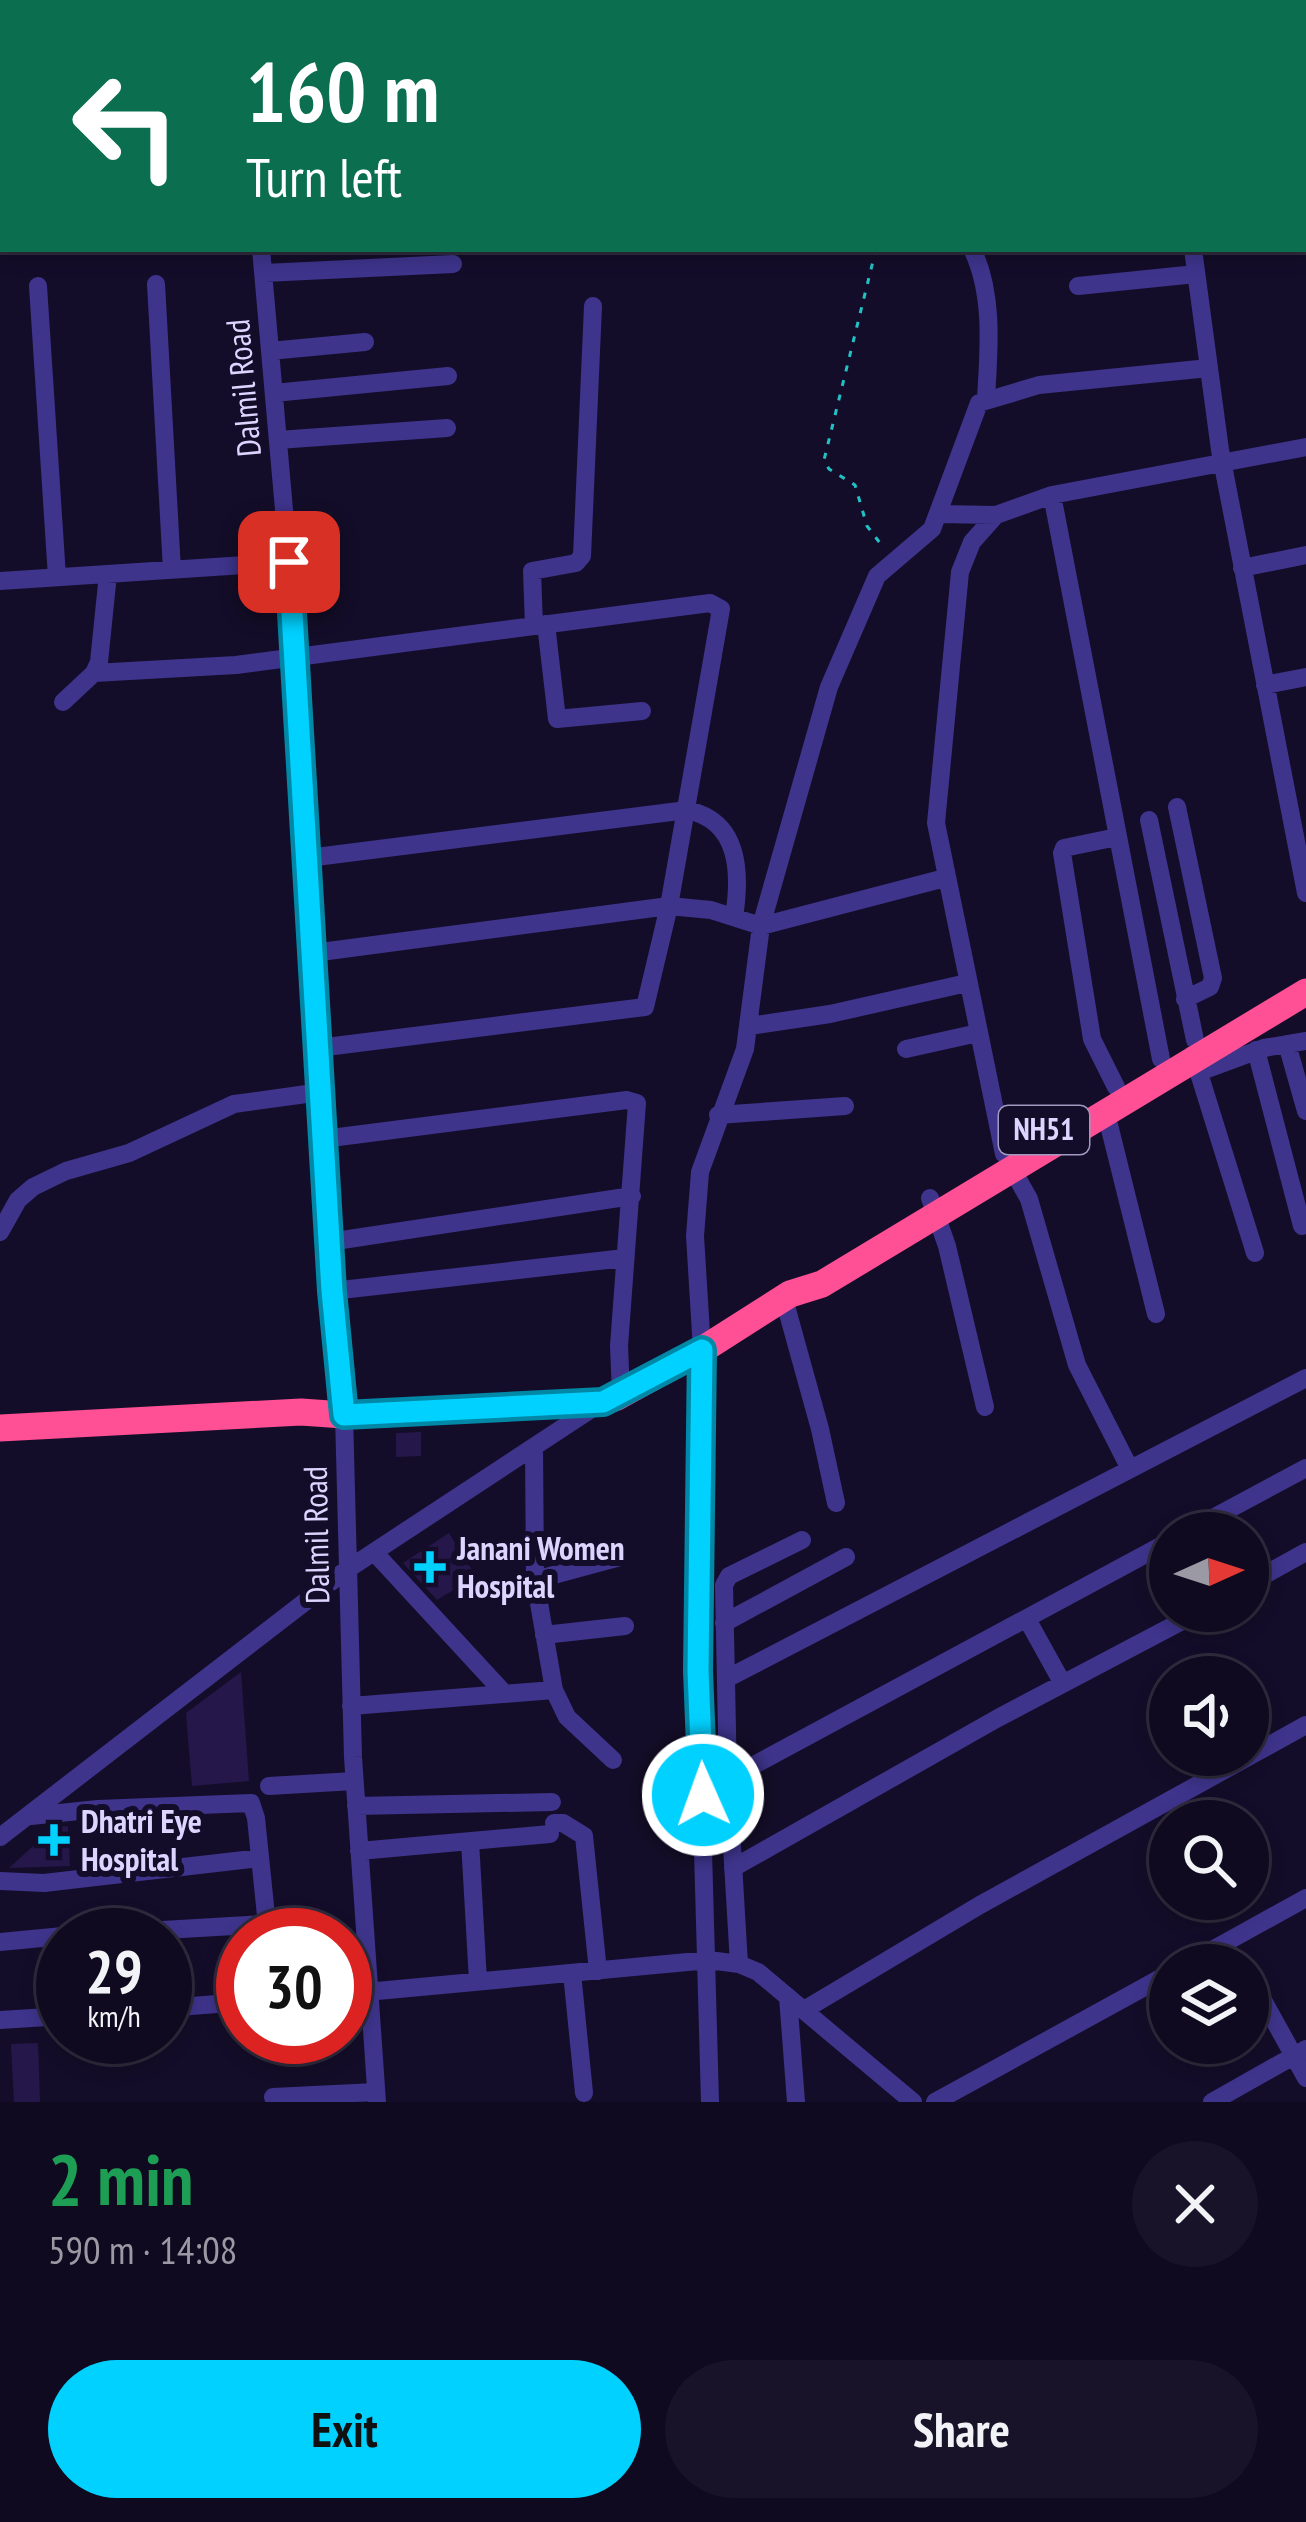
<!DOCTYPE html>
<html lang="en">
<head>
<meta charset="utf-8">
<style>
  body { margin:0; font-family:"PT Sans Narrow",sans-serif; background:#181328; color:#f1f3f6; height:100vh; display:flex; flex-direction:column; font-size:45px; white-space:nowrap }
  * { box-sizing:border-box; margin:0 }
  p { font-size:39px; color:#9b9aa4 }
  .icon { flex:none; width:66px; height:66px; fill:none; stroke:currentColor; stroke-width:2; stroke-linecap:round; stroke-linejoin:round }
  .map { position:relative; height:2102px; overflow:hidden }
  .drawer { display:flex; flex-direction:column; background:#0f0a1f; flex:1 }
  .drawer>* { flex:none }
  .hud { position:absolute; left:0px; top:0px; width:1308px; height:252px; box-shadow:0 6px 18px #0003,0 0 0 3px #2f2b3d; background:#0b6e4f; color:#fff; overflow:hidden }
  .needle { width:78px; rotate:87deg }
  .buttons { position:absolute; left:1149px; top:1512px; display:grid; gap:24px }
  .buttons a { display:grid; place-items:center; width:120px; height:120px; border-radius:50%; background:#0f0a1f; box-shadow:0 6px 18px #0003,0 0 0 3px #2f2b3d; font-size:60px }
  .speed { position:absolute; left:36px; top:1908px; display:flex; gap:24px; font-size:60px; font-weight:700; text-align:center }
  .speed>* { display:grid; place-content:center; width:156px; height:156px; border-radius:50%; background:#0f0a1f; box-shadow:0 6px 18px #0003,0 0 0 3px #2f2b3d; line-height:1 }
  .speed small { font-size:30px; font-weight:400 }
  .speed .limit { border:18px solid #d22; background:#fff; color:#111 }
  .pin { position:absolute; display:grid; place-items:center; width:102px; height:102px; color:#fff; margin:-51px; border-radius:24px; box-shadow:0 6px 18px #0006 }
  .me { position:absolute; width:132px; margin:-66px; rotate:358deg; stroke-linejoin:round; filter:drop-shadow(0 0 9px #0008) }
  .turn { display:flex; align-items:center; gap:42px; height:252px; padding:0 48px; font-size:54px }
  .turn .icon { width:156px; height:156px; stroke-width:2.5 }
  .turn b { display:block; font-size:84px; line-height:102px }
  .round { display:grid; place-items:center; flex:none; width:126px; height:126px; border-radius:63px; background:#181328 }
  .headline { display:flex; align-items:center; justify-content:space-between; height:204px; padding:0 48px }
  h1 { font-size:72px; font-weight:600; line-height:90px; color:#1e9e55 }
  .button { display:flex; gap:24px; margin-top:auto; padding:24px 48px }
  .button a { flex:1; height:138px; border-radius:72px; background:#01d1ff; color:#111; font-size:48px; font-weight:600; line-height:138px; text-align:center }
  .button a+a { background:#181328; color:#f1f3f6 }
  .map>svg:first-child { display:block }
  .building { fill:#26174b }
  .lines { fill:none; stroke-linecap:round; stroke-linejoin:round }
  .path { stroke:#23c1c5; stroke-width:3; stroke-dasharray:6 9; stroke-linecap:butt }
  .minor { stroke:#3e348c; stroke-width:18 }
  .highway { stroke:#ff5095; stroke-width:27 }
  .route-casing { stroke:#0188a6; stroke-width:30 }
  .route { stroke:#01d1ff; stroke-width:21 }
  .poi-dot { fill:#01d1ff; stroke:#140d29; stroke-width:4.5 }
  .labels { text-anchor:middle; stroke-width:12; stroke-linejoin:round; paint-order:stroke }
  .shield { fill:#140d29; stroke:#a199bf; stroke-width:3 }
  .shield-label { font-size:30px; font-weight:bold; fill:#ddd5ff }
  .street-label { font-size:33px; fill:#ddd5ff; stroke:#140d29 }
  .poi-label { font-size:33px; font-weight:bold; fill:#ddd5ff; stroke:#140d29; text-anchor:start }
</style>
</head>
<body>
<div class="map">
<svg width="1306" height="2102" viewBox="0 0 1306 2102">
  <rect width="100%" height="100%" fill="#140d29"/>
  <path class="building" d="M421 1432V1456L396 1457V1433Z
    M449 1533 476 1576 437 1600 403 1563Z
    M241 1672 249 1781 192 1786 186 1713Z
    M68 1826 70 1866 9 1868 54 1827Z
    M38 2043 40 2102H14L11 2044Z"/>
  <g class="lines">
    <path class="path" d="M876 249 824 460 829 469 855 485 867 526 883 547"/>
    <path class="minor" d="M242 0 243 3
      M550 0V3
      M721 0V3
      M1162 0V3
      M975 3 976 0
      M0 62H3
      M0 206H3
      M261 249 297 657 332 1291 344 1415 353 1757 377 2102
      M972 249C994 293 989 350 986 398
      M1193 249 1220 450 1306 893
      M264 273 453 264
      M156 284 172 570
      M38 286 57 577
      M1078 286 1196 274
      M270 351 365 342
      M274 393 448 376
      M278 440 447 428
      M1052 495 1161 1059
      M939 514 996 515
      M1242 568 1306 555
      M0 581 289 562
      M546 624 557 719 642 711
      M534 626 532 571 576 563 582 556 593 306
      M94 673 236 665 710 603 721 609 669 906 645 1007 318 1048
      M1265 685 1306 677
      M63 702 94 673 99 662 108 574
      M1177 807 1213 978 1210 987 1185 999
      M1149 820 1195 1040
      M308 858 687 810C740 821 741 873 734 917
      M313 953 669 906 711 910 761 926 945 878
      M749 1026 830 1014 967 983
      M1287 1044 1306 1111
      M906 1049 978 1033
      M1256 1050 1302 1226
      M1193 1054 1255 1253
      M1199 1072 1264 1048 1306 1041
      M1116 1087 1092 1039 1062 853 1064 848 1117 837
      M1106 1113 1156 1314
      M718 1115 845 1106
      M323 1139 627 1100 637 1103 619 1346 621 1394
      M1004 1154 936 823 960 572 972 542 996 515 1052 495 1306 447
      M1012 1169 1029 1199 1077 1365 1130 1469
      M930 1198 947 1246 985 1407
      M0 1232 18 1200 33 1187 66 1171 129 1153 234 1104 321 1092
      M329 1242 632 1196
      M332 1291 625 1258
      M784 1299 820 1429 836 1503
      M534 1447 535 1580 554 1690 567 1717 613 1760
      M1185 1533 1306 1468
      M374 1552 505 1694
      M535 1580 620 1557
      M1248 1584 1306 1552
      M1027 1619 1063 1684
      M724 1623 846 1557
      M544 1635 625 1626
      M726 1679 1306 1378
      M351 1706 554 1690
      M728 1779 1170 1541
      M269 1786 354 1781
      M356 1806 552 1802
      M31 1816 98 1809 251 1803 256 1818 268 1935
      M554 1823H563L584 1836 598 1971
      M0 1837 345 1571 599 1404
      M470 1841 478 1981
      M359 1851 550 1834
      M733 1868 998 1718 1201 1611
      M0 1881 44 1883 260 1858
      M77 1935 267 1924
      M0 1942 63 1936
      M739 1964 728 1779 724 1585 729 1576 802 1540
      M1185 1965 1306 1898
      M572 1973 584 2093
      M1248 1973 1306 2078
      M345 1994 709 1960 739 1964 758 1972 913 2102
      M788 1997 796 2102
      M165 2008 243 2002
      M804 2010 980 1905 1306 1725
      M0 2020 63 2016
      M273 2097 376 2092
      M710 2102 698 1671 702 1350 695 1236 700 1172 745 1049 761 926 829 687 877 576 932 529 979 403 1039 385 1209 368
      M935 2102 1170 1973
      M1212 2102 1306 2049"/>
    <path class="highway" d="M0 1428 301 1412 344 1415 603 1402 617 1397 702 1350 790 1294 822 1284 1306 992"/>
  </g>
  <g class="lines">
    <defs>
      <path id="route" d="M289 562 332 1291 344 1415 603 1402 702 1350 698 1671 703 1795"/>
    </defs>
    <use href="#route" class="route-casing"/>
    <use href="#route" class="route"/>
  </g>
  <g class="poi-dot">
    <path d="M424 1549h12v12h12v12h-12v12h-12v-12h-12v-12h12z"/>
    <path d="M48 1822h12v12h12v12h-12v12h-12v-12h-12v-12h12z"/>
  </g>
  <g class="labels">
    <rect class="shield" x="999" y="1106" width="90" height="48" rx="9"/>
    <g class="shield-label">
      <text x="1044" y="1140">NH51</text>
    </g>
    <g class="street-label">
      <text transform="translate(243 388) rotate(-95)" y="12">Dalmil Road</text>
      <text transform="translate(316 1535) rotate(-91)" y="12">Dalmil Road</text>
    </g>
    <g class="poi-label">
      <text x="457" y="1560">Janani Women<tspan x="457" dy="38">Hospital</tspan></text>
      <text x="81" y="1833">Dhatri Eye<tspan x="81" dy="38">Hospital</tspan></text>
    </g>
  </g>
</svg>
<div class="buttons">
<a><svg class="needle" viewBox="-14 -14 28 28"><path d="M0-13l5 13h-10z" fill="#e53935"/><path d="M0 13l5-13h-10z" fill="#9b9aa4"/></svg></a>
<a><svg class="icon" aria-label="sound" viewBox="0 0 24 24"><path d="M4 9h4l5-4v14l-5-4H4zM17 9q2 3 0 6"/></svg></a>
<a><svg class="icon" aria-label="search" viewBox="0 0 24 24"><circle cx="10" cy="10" r="6"/><path d="M15 15l6 6"/></svg></a>
<a><svg class="icon" aria-label="layers" viewBox="0 0 24 24"><path d="M12 4l9 5-9 5-9-5zM3 14l9 5 9-5"/></svg></a>
</div>
<div class="speed"><div>29<small>km/h</small></div><div class="limit">30</div></div>
<div class="pin" style="left:289px;top:562px;background:#d93025"><svg class="icon" aria-label="arrive" viewBox="0 0 24 24"><path d="M6 21V4h12l-3 4 3 4H6"/></svg></div>
<svg class="me" style="left:703px;top:1795px" viewBox="-20 -20 40 40"><circle r="17" fill="#01d1ff" stroke="#fff" stroke-width="3"/><path d="M0-11L8 9 0 5-8 9z" fill="#fff"/></svg>
<div class="hud">
<div class="turn"><svg class="icon" aria-label="left" viewBox="0 0 24 24"><path d="M17 20v-9H6M10 6l-5 5 5 5"/></svg><div><b>160 m</b>Turn left</div></div>
</div>
</div>
<section class="drawer">
<div class="headline"><div><h1>2 min</h1><p>590 m · 14:08</p></div><a class="round"><svg class="icon" aria-label="close" viewBox="0 0 24 24"><path d="M6 6l12 12M18 6L6 18"/></svg></a></div>
<div class="button"><a>Exit</a><a>Share</a></div>
</section>
</body>
</html>
